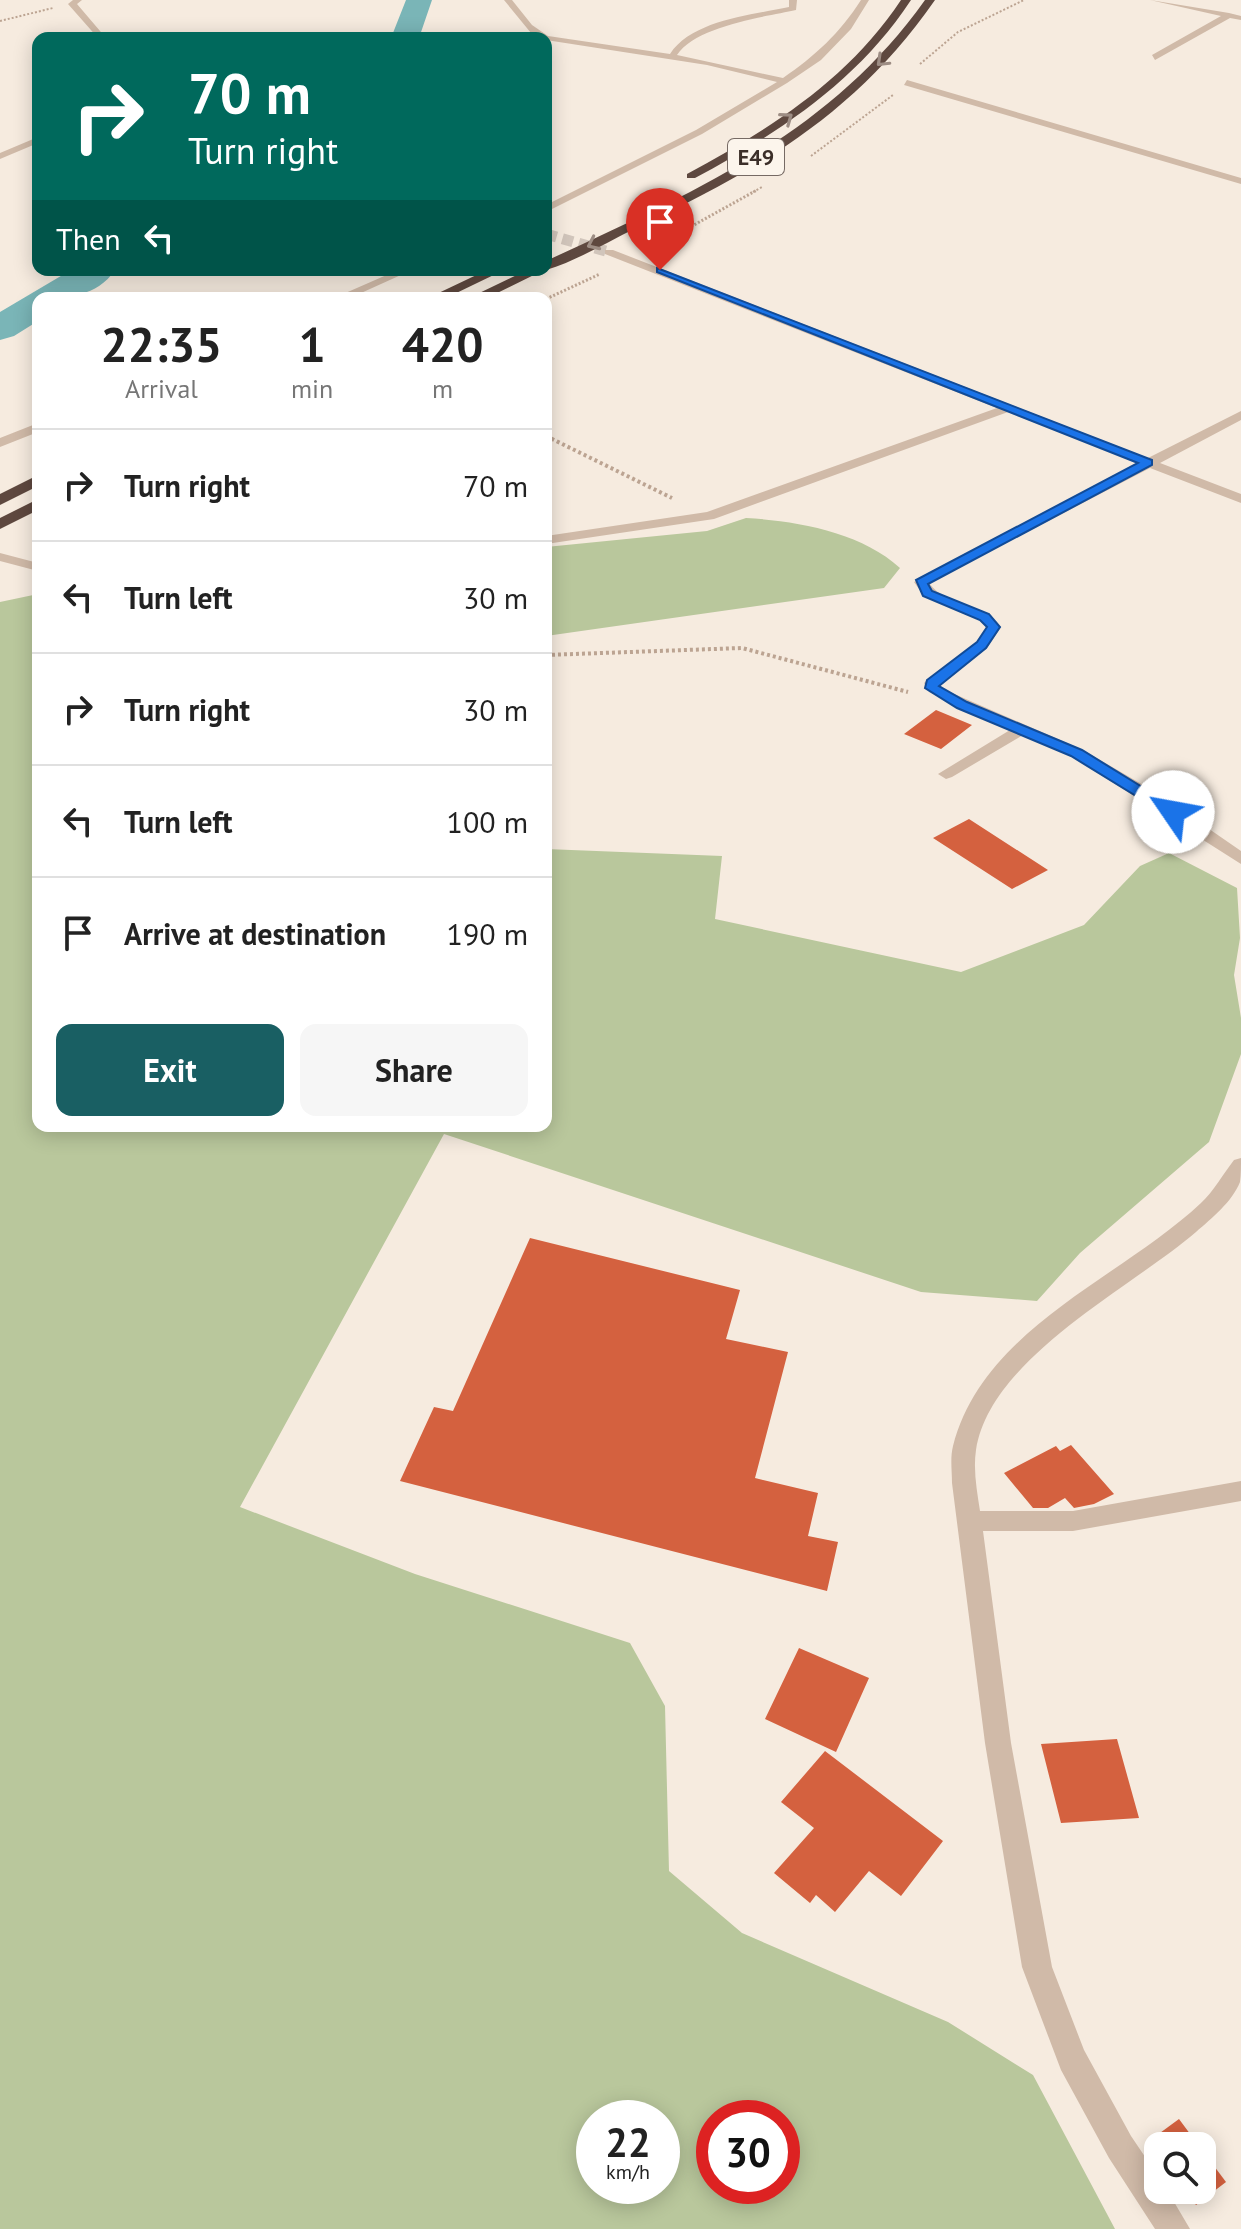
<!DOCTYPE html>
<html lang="en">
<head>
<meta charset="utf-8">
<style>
  body { margin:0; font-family:"PT Sans",sans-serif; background:#f6f6f6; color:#222; height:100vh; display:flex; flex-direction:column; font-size:30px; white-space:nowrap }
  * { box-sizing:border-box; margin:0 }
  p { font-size:26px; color:#767676 }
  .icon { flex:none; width:44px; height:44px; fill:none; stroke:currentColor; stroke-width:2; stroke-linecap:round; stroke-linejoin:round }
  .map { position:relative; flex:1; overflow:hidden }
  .drawer { position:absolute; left:32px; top:292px; width:520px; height:840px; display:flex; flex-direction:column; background:#fff; border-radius:16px; box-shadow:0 4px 20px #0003 }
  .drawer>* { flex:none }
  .guide { position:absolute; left:32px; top:32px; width:520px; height:244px; border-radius:16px; box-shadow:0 4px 20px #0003; background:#00695c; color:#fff; overflow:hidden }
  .fabs { position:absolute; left:1144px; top:2132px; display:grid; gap:16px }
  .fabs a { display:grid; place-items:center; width:72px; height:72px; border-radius:16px; background:#fff; box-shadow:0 4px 20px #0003; font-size:40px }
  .speed { position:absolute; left:576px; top:2100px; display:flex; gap:16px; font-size:40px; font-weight:700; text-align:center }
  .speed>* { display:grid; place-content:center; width:104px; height:104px; border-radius:50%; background:#fff; box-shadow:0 4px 20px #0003; line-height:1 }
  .speed small { font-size:20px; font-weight:400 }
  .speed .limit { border:12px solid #d22; background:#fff; color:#111 }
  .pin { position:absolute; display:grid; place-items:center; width:68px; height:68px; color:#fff; margin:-82px -34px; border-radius:50% 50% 50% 0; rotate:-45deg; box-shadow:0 0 8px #0007 }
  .pin .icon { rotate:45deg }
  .me { position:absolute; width:88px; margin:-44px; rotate:303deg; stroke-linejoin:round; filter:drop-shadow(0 0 6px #0008) }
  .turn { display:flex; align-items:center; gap:28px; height:168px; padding:0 24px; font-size:36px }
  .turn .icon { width:104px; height:104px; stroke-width:2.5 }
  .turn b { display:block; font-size:56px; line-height:68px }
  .then { display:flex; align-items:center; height:76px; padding:0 24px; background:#0003; gap:16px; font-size:30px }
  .eta { display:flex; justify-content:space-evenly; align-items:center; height:136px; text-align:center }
  .eta b { font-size:48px; font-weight:800; line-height:56px }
  .cta { display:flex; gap:16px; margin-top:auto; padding:16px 24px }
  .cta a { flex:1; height:92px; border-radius:16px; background:#195f63; color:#fff; font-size:32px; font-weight:800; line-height:92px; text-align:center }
  .cta a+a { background:#f6f6f6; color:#222 }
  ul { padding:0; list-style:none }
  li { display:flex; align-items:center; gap:24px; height:112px; padding:0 24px; border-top:2px solid #e0e0e0 }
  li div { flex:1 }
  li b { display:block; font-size:30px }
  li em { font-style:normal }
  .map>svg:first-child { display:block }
  .green { fill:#b9c79c; fill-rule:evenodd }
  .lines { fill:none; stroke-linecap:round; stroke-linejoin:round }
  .river { fill:#7ab5b7; fill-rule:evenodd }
  .building { fill:#d4613f }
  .street-tunnel { stroke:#d1c5bb; stroke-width:11; stroke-dasharray:11 6; stroke-linecap:butt }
  .path-far2 { stroke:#bca492; stroke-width:2; stroke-dasharray:2 2; stroke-linecap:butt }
  .path-far1 { stroke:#bca492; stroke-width:3; stroke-dasharray:2 2; stroke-linecap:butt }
  .path { stroke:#bca492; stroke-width:4; stroke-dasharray:3 3; stroke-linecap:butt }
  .street { fill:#d0baa8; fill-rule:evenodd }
  .highway { fill:#5e483f; fill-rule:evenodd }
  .oneway { stroke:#9d8d84 }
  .route { fill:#1a73e8; stroke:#114b97; stroke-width:2 }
  .labels { text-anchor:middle; stroke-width:7; stroke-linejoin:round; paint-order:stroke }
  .shield { fill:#fcf5ec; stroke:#766a64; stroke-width:2 }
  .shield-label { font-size:22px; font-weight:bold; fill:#3c2f29 }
</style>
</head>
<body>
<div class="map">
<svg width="1241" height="2229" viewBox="0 0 1241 2229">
  <rect width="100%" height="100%" fill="#f6ebdf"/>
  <path class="green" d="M746 518C797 521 861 532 900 568L884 588 546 636V547L707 531Z
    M38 594V1126H546V849L722 856 715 919 961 972 1084 925 1140 866 1169 853 1237 888 1240 938 1234 975 1241 1018V1054L1209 1142 1080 1253 1037 1301 921 1292 444 1134 240 1507 415 1574 630 1643 665 1706 669 1871 742 1933 948 2022 1033 2075 1115 2229H0V602ZM594 2118H662V2186H594ZM714 2118H782V2186H714Z"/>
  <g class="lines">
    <path class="river" d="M406 0H432L419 38H391Z
      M71 270H115C97 297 67 298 38 298V321L14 336 0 340V312Z"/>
  </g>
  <path class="building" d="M936 710 972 725 941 749 904 734Z
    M969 819 1048 870 1012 889 933 838Z
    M530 1238 740 1290 726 1339 788 1352 755 1478 818 1493 808 1536 838 1542 827 1591 400 1481 434 1407 453 1411Z
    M1071 1445 1114 1494 1094 1504 1074 1508 1065 1498 1048 1508H1033L1004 1473 1056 1446 1060 1451Z
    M799 1648 869 1678 836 1752 765 1719Z
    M1117 1739 1139 1818 1061 1823 1041 1744Z
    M825 1751 943 1841 901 1896 869 1871 835 1912 816 1895 810 1903 774 1873 814 1828 781 1802Z
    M1179 2119 1199 2146H1158V2153L1149 2141Z
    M1202 2150 1226 2182 1196 2205 1185 2190H1202Z"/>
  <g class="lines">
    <path class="street-tunnel" d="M546 234 609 252"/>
    <path class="path-far2" d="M0 21 53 8
      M920 64 958 32 1024 0
      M811 156 893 95
      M753 192 762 187"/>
    <path class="path-far1" d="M656 246 757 190
      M546 299 600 274"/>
    <path class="path" d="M546 436 672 498
      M546 655 742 648 908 692"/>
    <path class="street" d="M73 0H82L77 4 106 38H98L68 4Z
      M504 0H512L532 25 548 36 670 54C692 20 752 15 789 7V0H797L796 10C764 17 696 26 677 55L783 78C815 56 840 33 861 0H869L851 29 821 60 787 83 702 134 546 212V205L696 130 777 82 707 65 546 40 531 33Z
      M1150 0 1229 13 1241 16V20L1230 18 1155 60 1152 55 1221 16Z
      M907 80 1241 178V184L904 85Z
      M38 137V143L0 159V153Z
      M605 250H613L1148 458 1241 411V420L1160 463 1241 494V503L1150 468 929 583C947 608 983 601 1001 627L987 648 940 684 943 689 1083 750 1157 793 1241 851V864L1071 756 1023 735 952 777 946 779 938 774 1010 730 929 692 924 683 927 680 977 642 987 627C967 602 933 612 914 582L1138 463 1008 412 714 519 546 544V536L707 512 997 408 605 254Z
      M398 270H412L350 298H334Z
      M38 423V432L0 447V438Z
      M0 553 38 563V571L0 561Z
      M1241 1158C1241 1165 1241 1175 1240 1182 1232 1202 1212 1218 1196 1232 1131 1288 990 1358 976 1450 973 1470 977 1491 980 1511H1073L1241 1481V1501L1073 1531H983L1011 1743 1052 1967 1084 2050 1131 2136 1158 2176V2190H1167L1190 2229H1155L1109 2158 1061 2070 1022 1967 985 1743 952 1483C952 1471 950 1458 953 1446 983 1328 1120 1279 1201 1203 1214 1191 1223 1174 1234 1160Z"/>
    <path class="highway" d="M901 0H911C857 82 780 132 695 178H687V174C770 129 848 80 901 0Z
      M925 0H935C855 115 758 170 634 229 606 243 576 261 546 270V261C692 193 829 135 925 0Z
      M487 270H504L446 298H428Z
      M527 270H544L487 298 471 297Z
      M38 475V486L0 505V494Z
      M38 499V510L0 529V518Z"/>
  </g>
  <defs><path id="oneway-chevron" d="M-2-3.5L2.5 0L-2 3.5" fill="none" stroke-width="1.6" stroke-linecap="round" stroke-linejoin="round" transform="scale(2)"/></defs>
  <g class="oneway">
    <use href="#oneway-chevron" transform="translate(882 61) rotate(136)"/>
    <use href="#oneway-chevron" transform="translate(787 118) rotate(-36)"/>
    <use href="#oneway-chevron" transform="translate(593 244) rotate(155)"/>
  </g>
  <path class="route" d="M657 268 1152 460V465L928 584 932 591 989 614 1000 627 986 648 939 686 967 702 1082 750 1178 809V815H1167L1071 756 957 708 925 688 927 680 977 642 987 627 980 620 923 596 916 580 1138 463 657 272Z"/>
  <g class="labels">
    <rect class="shield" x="728" y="139" width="56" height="36" rx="6"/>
    <g class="shield-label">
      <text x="756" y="165">E49</text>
    </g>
  </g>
</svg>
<div class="fabs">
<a><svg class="icon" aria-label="search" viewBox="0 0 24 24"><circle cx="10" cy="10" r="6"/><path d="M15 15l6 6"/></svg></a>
</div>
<div class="speed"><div>22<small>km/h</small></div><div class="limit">30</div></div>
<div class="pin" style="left:660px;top:270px;background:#d93025"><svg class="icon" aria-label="arrive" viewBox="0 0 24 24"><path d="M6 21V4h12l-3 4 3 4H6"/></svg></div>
<svg class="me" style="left:1173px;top:812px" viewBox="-20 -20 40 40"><circle r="19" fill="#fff"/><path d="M0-13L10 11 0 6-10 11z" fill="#1a73e8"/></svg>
<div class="guide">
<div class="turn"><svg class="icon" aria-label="right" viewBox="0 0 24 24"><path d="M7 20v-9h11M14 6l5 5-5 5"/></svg><div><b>70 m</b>Turn right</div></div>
<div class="then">Then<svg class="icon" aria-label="left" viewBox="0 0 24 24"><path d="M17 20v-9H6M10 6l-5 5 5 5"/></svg></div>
</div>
<section class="drawer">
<div class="eta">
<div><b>22:35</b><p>Arrival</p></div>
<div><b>1</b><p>min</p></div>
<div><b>420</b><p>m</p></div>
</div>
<ul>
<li><svg class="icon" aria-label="right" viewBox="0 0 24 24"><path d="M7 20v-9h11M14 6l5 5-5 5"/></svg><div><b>Turn right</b></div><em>70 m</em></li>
<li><svg class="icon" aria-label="left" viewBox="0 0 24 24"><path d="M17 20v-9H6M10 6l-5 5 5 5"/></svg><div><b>Turn left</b></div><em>30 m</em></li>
<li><svg class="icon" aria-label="right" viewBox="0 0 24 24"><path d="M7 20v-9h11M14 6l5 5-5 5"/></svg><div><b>Turn right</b></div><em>30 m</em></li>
<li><svg class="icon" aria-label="left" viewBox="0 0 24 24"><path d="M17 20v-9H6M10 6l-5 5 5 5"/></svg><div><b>Turn left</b></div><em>100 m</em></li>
<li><svg class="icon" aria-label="arrive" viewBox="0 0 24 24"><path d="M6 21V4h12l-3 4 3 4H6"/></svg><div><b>Arrive at destination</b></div><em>190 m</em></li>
</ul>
<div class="cta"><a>Exit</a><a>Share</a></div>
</section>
</div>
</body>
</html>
